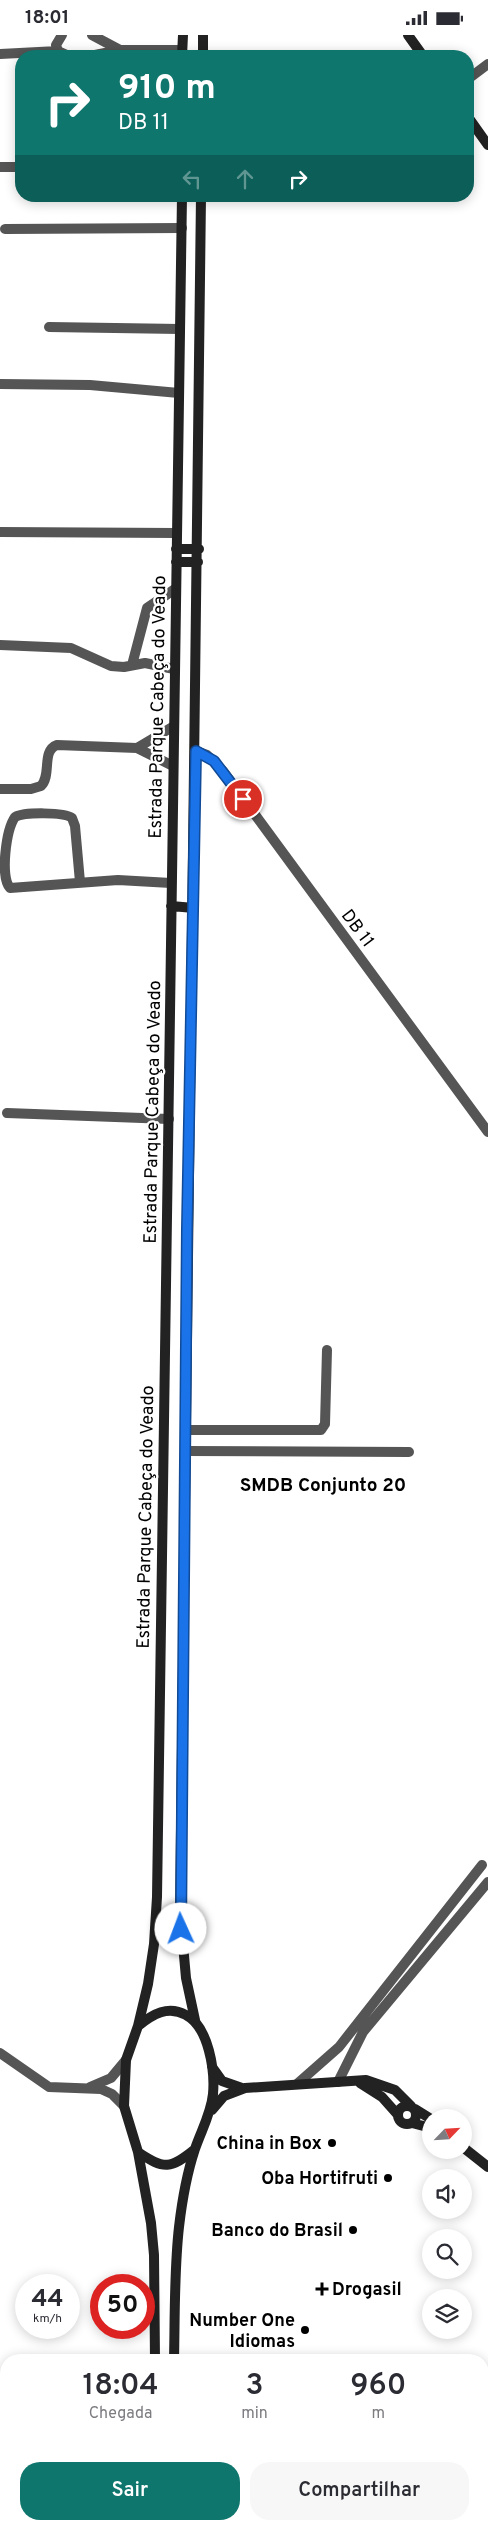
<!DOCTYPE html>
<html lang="pt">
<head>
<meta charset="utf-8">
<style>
  body { margin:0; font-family:Overpass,sans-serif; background:#f7f7f7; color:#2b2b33; height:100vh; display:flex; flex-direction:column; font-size:19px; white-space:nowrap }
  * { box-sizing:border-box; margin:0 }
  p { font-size:16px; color:#7c7c81 }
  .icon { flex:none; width:28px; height:28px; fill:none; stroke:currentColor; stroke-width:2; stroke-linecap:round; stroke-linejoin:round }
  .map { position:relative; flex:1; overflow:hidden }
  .side { position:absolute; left:0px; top:2319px; width:489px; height:176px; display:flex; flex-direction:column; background:#fff; border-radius:20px 20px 0 0; box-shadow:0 2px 12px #0003 }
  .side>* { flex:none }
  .guide { position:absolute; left:15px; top:15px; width:459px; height:152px; border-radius:20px; box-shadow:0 2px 12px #0003; background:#0f766e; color:#fff; overflow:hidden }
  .needle { width:32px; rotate:65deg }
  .fabs { position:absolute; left:422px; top:2074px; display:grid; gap:10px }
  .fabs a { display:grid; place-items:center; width:50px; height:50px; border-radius:50%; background:#fff; box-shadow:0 2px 12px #0003; font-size:25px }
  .speed { position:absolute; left:15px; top:2239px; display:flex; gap:10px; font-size:25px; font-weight:700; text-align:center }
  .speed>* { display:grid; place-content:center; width:65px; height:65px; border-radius:50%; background:#fff; box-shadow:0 2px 12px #0003; line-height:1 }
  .speed small { font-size:12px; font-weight:400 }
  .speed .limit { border:8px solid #d22; background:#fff; color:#111 }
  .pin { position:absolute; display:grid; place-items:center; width:42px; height:42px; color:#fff; margin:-21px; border:2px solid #fff; border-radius:50%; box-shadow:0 1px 5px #0007 }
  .me { position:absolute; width:55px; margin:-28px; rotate:358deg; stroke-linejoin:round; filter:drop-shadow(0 0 4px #0008) }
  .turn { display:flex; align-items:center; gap:18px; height:105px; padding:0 20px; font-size:22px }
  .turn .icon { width:65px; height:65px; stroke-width:2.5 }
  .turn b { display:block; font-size:35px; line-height:42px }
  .lanes { display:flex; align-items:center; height:48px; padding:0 20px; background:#0003; justify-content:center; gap:25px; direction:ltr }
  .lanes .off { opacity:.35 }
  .eta { display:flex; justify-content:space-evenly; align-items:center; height:85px; text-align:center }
  .eta b { font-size:30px; font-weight:600; line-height:35px }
  .cta { display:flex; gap:10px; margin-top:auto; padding:10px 20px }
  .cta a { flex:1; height:58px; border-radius:20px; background:#0f766e; color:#fff; font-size:20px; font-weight:600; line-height:58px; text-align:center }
  .cta a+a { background:#f7f7f7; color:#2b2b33 }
  .status { display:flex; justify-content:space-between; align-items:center; height:35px; padding:0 25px; background:#fff; direction:ltr }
  .status svg { height:14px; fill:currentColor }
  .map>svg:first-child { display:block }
  .green { fill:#dcdcdc }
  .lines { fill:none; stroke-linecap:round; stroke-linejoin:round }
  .street { stroke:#555; stroke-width:10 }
  .secondary { stroke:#222; stroke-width:10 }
  .route-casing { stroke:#114b97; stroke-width:12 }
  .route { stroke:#1a73e8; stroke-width:9 }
  .poi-dot { fill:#000; stroke:#fff; stroke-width:2 }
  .labels { text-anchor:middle; stroke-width:4.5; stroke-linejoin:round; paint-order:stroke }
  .street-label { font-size:18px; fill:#000; stroke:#fff }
  .poi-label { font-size:18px; font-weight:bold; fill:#000; stroke:#fff; text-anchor:end }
  .neighbourhood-label { font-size:19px; font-weight:bold; fill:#000; stroke:#fff }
</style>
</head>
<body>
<div class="status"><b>18:01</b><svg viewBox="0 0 49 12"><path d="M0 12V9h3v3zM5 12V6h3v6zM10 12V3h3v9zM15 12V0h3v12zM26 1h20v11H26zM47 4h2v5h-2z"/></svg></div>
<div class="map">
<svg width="488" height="2494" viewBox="0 0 488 2494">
  <rect width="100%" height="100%" fill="#fff"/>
  <path class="green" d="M0 2397 6 2401V2489H97V2494H0Z"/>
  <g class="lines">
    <path class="street" d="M62 0 56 10 58 16 69 21
      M92 0 120 15
      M0 19 58 16
      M90 21 120 15H182
      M468 44 488 29
      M0 132H21
      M5 194 182 193
      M49 292 180 294
      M0 349 90 350 179 358
      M0 497 176 498
      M0 610 71 613 111 631 124 632 145 628 174 634
      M132 630 147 573 175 554
      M137 713 174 691
      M196 716 207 720 223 736 488 1097
      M0 754H31L41 751C52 740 41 716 57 710L137 713 173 731
      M80 847 75 791 72 783C64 777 24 777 15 782 6 795 0 842 10 853L118 845 171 848
      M7 1078 169 1084
      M185 1395H321L325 1389 327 1315
      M185 1416 409 1417
      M0 2018 49 2052 101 2054 112 2059 124 2071
      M338 2047 363 1997 488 1847
      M297 2049 339 2012 482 1830
      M90 2052 111 2043 126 2025"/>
    <path class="secondary" d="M408 0 423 21
      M182 21 183 0
      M203 21V0
      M468 82 488 110
      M176 514H199
      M176 527H198
      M171 871 194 873
      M195 1985 186 1943 180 1876 201 161
      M138 1991C153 1979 168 1970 186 1980 209 1992 215 2036 213 2059 211 2079 201 2096 195 2114 187 2138 182 2166 179 2192 174 2236 175 2281 174 2325
      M212 2032 222 2046 242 2053
      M360 2048 382 2062 398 2080
      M398 2080a9 9 0 1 1 18 0a9 9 0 1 1-18 0Z
      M415 2074 431 2084
      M212 2075 224 2061 245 2053 366 2045 395 2055 411 2071
      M412 2088 431 2093
      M464 2113 488 2132
      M138 2117C164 2135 171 2134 195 2114
      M155 2325 154 2220 151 2188 138 2117 124 2071 126 2025 138 1991 148 1949 154 1909 157 1862 182 161
      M154 2494V2489
      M173 2494V2489"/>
  </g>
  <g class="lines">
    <defs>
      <path id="route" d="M181 1894 187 1194 196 716 214 726 243 764"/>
    </defs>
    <use href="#route" class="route-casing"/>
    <use href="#route" class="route"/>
  </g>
  <g class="poi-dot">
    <circle cx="332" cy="2108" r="5"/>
    <circle cx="388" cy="2143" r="5"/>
    <circle cx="353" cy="2195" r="5"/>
    <path d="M319.5 2246.5h5v5h5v5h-5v5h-5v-5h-5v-5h5z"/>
    <circle cx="305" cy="2295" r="5"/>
  </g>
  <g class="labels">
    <g class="street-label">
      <text transform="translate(157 672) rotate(-89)" y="6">Estrada Parque Cabeça do Veado</text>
      <text transform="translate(358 893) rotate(53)" y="6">DB 11</text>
      <text transform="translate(152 1077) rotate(-89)" y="6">Estrada Parque Cabeça do Veado</text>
      <text transform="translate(145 1482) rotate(-89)" y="6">Estrada Parque Cabeça do Veado</text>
    </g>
    <g class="poi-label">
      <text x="322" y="2114">China in Box</text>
      <text x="378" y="2149">Oba Hortifruti</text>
      <text x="343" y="2201">Banco do Brasil</text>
      <text x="332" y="2260" text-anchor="start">Drogasil</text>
      <text x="295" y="2291">Number One<tspan x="295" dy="21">Idiomas</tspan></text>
    </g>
    <g class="neighbourhood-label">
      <text x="323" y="1456">SMDB Conjunto 20</text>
    </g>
  </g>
</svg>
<div class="fabs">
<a><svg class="needle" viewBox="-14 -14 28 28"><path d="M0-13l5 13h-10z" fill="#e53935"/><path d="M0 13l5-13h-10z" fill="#7c7c81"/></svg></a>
<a><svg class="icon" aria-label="sound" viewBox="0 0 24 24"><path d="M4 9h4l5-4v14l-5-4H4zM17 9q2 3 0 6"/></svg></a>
<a><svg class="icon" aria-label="search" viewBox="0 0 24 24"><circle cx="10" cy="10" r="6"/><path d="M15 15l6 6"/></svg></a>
<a><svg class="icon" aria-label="layers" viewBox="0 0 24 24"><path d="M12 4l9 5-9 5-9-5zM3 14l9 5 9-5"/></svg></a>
</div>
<div class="speed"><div>44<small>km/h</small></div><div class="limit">50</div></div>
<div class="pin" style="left:243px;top:764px;background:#d93025"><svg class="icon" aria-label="arrive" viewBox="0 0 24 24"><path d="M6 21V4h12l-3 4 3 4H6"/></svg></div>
<svg class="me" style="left:181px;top:1894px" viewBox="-20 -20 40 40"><circle r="19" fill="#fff"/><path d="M0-13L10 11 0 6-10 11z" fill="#1a73e8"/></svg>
<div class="guide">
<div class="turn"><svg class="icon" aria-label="right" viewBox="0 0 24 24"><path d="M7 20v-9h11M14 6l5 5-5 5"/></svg><div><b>910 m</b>DB 11</div></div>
<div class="lanes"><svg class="icon off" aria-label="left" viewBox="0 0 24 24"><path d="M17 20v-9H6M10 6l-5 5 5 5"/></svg><svg class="icon off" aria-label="ahead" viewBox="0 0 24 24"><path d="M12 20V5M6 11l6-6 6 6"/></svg><svg class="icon" aria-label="right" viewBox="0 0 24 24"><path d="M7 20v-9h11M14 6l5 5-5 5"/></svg></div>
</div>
<section class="side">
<div class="eta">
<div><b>18:04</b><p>Chegada</p></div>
<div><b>3</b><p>min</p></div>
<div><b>960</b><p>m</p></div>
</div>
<div class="cta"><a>Sair</a><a>Compartilhar</a></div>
</section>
</div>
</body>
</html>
